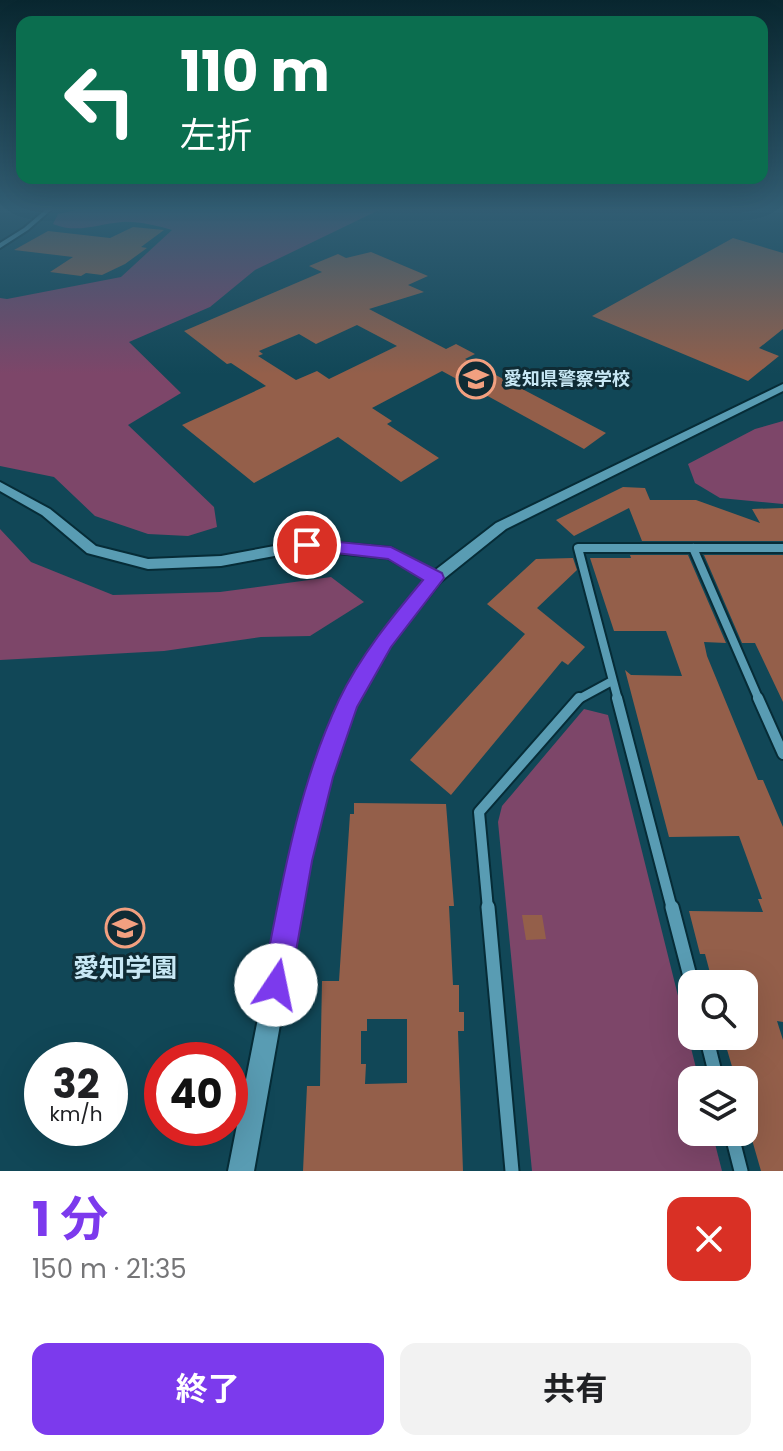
<!DOCTYPE html>
<html lang="ja">
<head>
<meta charset="utf-8">
<style>
  body { margin:0; font-family:Poppins,"Noto Sans JP",sans-serif; background:#f2f2f2; color:#202124; height:100vh; display:flex; flex-direction:column; font-size:30px; white-space:nowrap }
  * { box-sizing:border-box; margin:0 }
  p { font-size:26px; color:#757577 }
  .icon { flex:none; width:44px; height:44px; fill:none; stroke:currentColor; stroke-width:2; stroke-linecap:round; stroke-linejoin:round }
  .map { position:relative; height:1171px; overflow:hidden }
  .panel { display:flex; flex-direction:column; background:#fff; flex:1 }
  .panel>* { flex:none }
  .guide { position:absolute; left:16px; top:16px; width:752px; height:168px; border-radius:16px; box-shadow:0 8px 32px #0002; background:#0b6e4f; color:#fff; overflow:hidden }
  .buttons { position:absolute; left:678px; top:970px; display:grid; gap:16px }
  .buttons a { display:grid; place-items:center; width:80px; height:80px; border-radius:16px; background:#fff; box-shadow:0 8px 32px #0002; font-size:40px }
  .speed { position:absolute; left:24px; top:1042px; display:flex; gap:16px; font-size:40px; font-weight:700; text-align:center }
  .speed>* { display:grid; place-content:center; width:104px; height:104px; border-radius:50%; background:#fff; box-shadow:0 8px 32px #0002; line-height:1 }
  .speed small { font-size:20px; font-weight:400 }
  .speed .limit { border:12px solid #d22; background:#fff; color:#111 }
  .pin { position:absolute; display:grid; place-items:center; width:68px; height:68px; color:#fff; margin:-34px; border:4px solid #fff; border-radius:50%; box-shadow:0 2px 8px #0007 }
  .me { position:absolute; width:88px; margin:-44px; rotate:11deg; stroke-linejoin:round; filter:drop-shadow(0 0 6px #0008) }
  .turn { display:flex; align-items:center; gap:28px; height:168px; padding:0 32px; font-size:36px }
  .turn .icon { width:104px; height:104px; stroke-width:2.5 }
  .turn b { display:block; font-size:56px; line-height:68px }
  .round { display:grid; place-items:center; flex:none; width:84px; height:84px; border-radius:16px; background:#f2f2f2 }
  .summary { display:flex; align-items:center; justify-content:space-between; height:136px; padding:0 32px }
  h1 { font-size:48px; font-weight:700; line-height:60px; color:#7c3aed }
  .cta { display:flex; gap:16px; margin-top:auto; padding:16px 32px }
  .cta a { flex:1; height:92px; border-radius:16px; background:#7c3aed; color:#fff; font-size:32px; font-weight:700; line-height:92px; text-align:center }
  .cta a+a { background:#f2f2f2; color:#202124 }
  .map>svg:first-child { display:block }
  .green { fill:#7d4669 }
  .building { fill:#945f4a; fill-rule:evenodd }
  .lines { fill:none; stroke-linecap:round; stroke-linejoin:round }
  .minor-far2-casing { stroke:#062c37; stroke-width:12 }
  .minor-far1-casing { stroke:#062c37; stroke-width:14 }
  .minor-casing { stroke:#062c37; stroke-width:17 }
  .tertiary-casing { stroke:#062c37; stroke-width:4 }
  .minor-far2 { stroke:#599cb3; stroke-width:8 }
  .minor-far1 { stroke:#599cb3; stroke-width:10 }
  .minor { stroke:#599cb3; stroke-width:13 }
  .tertiary { fill:#599cb3; fill-rule:evenodd }
  .route { fill:#7c3aed; stroke:#51269a; stroke-width:2 }
  .labels { text-anchor:middle; stroke-width:6; stroke-linejoin:round; paint-order:stroke }
  .far-poi-label { font-size:18px; font-weight:bold; fill:#c8e8f5; stroke:#0f2b34; text-anchor:start }
  .near-poi-label { font-size:26px; font-weight:bold; fill:#c8e8f5; stroke:#0f2b34 }
</style>
</head>
<body>
<div class="map">
<svg width="783" height="1171" viewBox="0 0 783 1171">
  <rect width="100%" height="100%" fill="#114757"/>
  <path class="green" d="M77 210H379L255 270 210 307 129 342 181 393 128 425 214 507 217 527 188 536 148 534 95 516 54 477 0 466V298L7 299 121 277 172 230C158 226 137 221 122 222 98 224 77 234 53 224L58 214Z
    M783 421V504L720 498 695 483 688 464 755 429Z
    M0 529 31 562 113 595 220 592 331 577 364 602 310 636 261 637 164 651 0 660Z
    M584 709 608 715 699 1080H692V1132H712L722 1171H532L498 822 502 806Z"/>
  <path class="building" d="M133 227 164 230 141 247 147 248 125 264 102 275 86 273 81 276 50 272 73 257 14 250 48 231 110 238Z
    M733 238 783 253V329L759 348 779 356 748 381 592 316Z
    M371 252 428 276 408 285 424 292 369 309 446 349 456 344 475 354 465 359 606 433 584 449 442 371 372 408 392 421 387 424 439 458 401 482 338 437 254 483 182 425 266 386 231 363 227 364 184 331 322 272 309 266 338 254 346 258ZM357 325 397 346 329 379 317 371 296 380 258 356 263 354 259 351 299 334 316 344Z
    M623 487 645 488 650 500H696L760 523 752 509 783 508V541H642L629 508 574 536 556 520Z
    M630 555H688L726 643 704 642 707 656 758 780H763L783 827V1022L777 1021 783 1040V1171H761L744 1112V1080H736L723 1036H744V984H713L705 954H700L689 911 763 912 758 899H762L739 836 669 837 625 670 631 675 682 676 666 631H614L590 558H631Z
    M704 555H783V702L755 643H742Z
    M573 558 577 570 537 608 585 647 568 665 562 661 451 795 410 760 525 634 487 604 536 559Z
    M354 803 446 804 454 906H449L453 985H459V1012H464V1031H458L463 1171H303L307 1086H320L322 981H339L350 814H354ZM367 1019H407V1083L365 1084 366 1064H361V1031H367Z
    M522 915H542L546 939 526 940Z"/>
  <g class="lines">
    <defs>
      <path id="minor-far2" d="M693 548 759 700
        M577 700 612 681
        M618 700 578 548H783"/>
      <path id="minor-far1" d="M617 698 672 909
        M758 698 783 754
        M488 909 479 812 579 698"/>
      <path id="minor" d="M488 907 512 1171
        M672 907 692 984
        M706 1036 717 1080
        M731 1132 741 1171"/>
      <path id="tertiary" d="M45 210H51L28 230 0 248V243L24 228Z
        M783 384V391L506 529 440 582 389 646 355 707 331 777 309 861 254 1171H228L289 861 313 777 342 699 379 638 426 579 388 558 307 550 221 566 148 569 87 553 42 515 0 491V482L50 509 96 546 148 559 221 556 307 540 391 548 434 571 496 523Z"/>
    </defs>
    <use href="#minor-far2" class="minor-far2-casing"/>
    <use href="#minor-far1" class="minor-far1-casing"/>
    <use href="#minor" class="minor-casing"/>
    <use href="#tertiary" class="tertiary-casing"/>
    <use href="#minor-far2" class="minor-far2"/>
    <use href="#minor-far1" class="minor-far1"/>
    <use href="#minor" class="minor"/>
    <use href="#tertiary" class="tertiary"/>
  </g>
  <linearGradient id="sky" x2="0" y2="1"><stop stop-color="#092730"/><stop offset="0.56" stop-color="#325e74"/><stop offset="1" stop-color="#325e74" stop-opacity="0"/></linearGradient>
  <rect width="783" height="374" fill="url(#sky)"/>
  <path class="route" d="M307 539 391 547 442 573 444 578 391 647 357 707 333 777 312 861 290 985 286 995 276 999 266 995 262 985C281 889 297 789 339 700 360 656 392 617 423 580L388 559 301 549 298 545Z"/>
  <defs>
    <symbol id="school-ring" viewBox="-11 -11 22 22"><circle r="9.5" fill="#0f2b34" stroke="#f2a080" stroke-width="1.5"/><path d="M0-5L7-2L0 1L-7-2ZM-4 1L0 2.5L4 1V4Q0 6-4 4Z" fill="#f2a080"/></symbol>
  </defs>
  <g fill-rule="evenodd">
    <use href="#school-ring" x="454" y="357" width="44" height="44"/>
    <use href="#school-ring" x="103" y="906" width="44" height="44"/>
  </g>
  <g class="labels">
    <g class="far-poi-label">
      <text x="504" y="385">愛知県警察学校</text>
    </g>
    <g class="near-poi-label">
      <text x="125" y="977">愛知学園</text>
    </g>
  </g>
</svg>
<div class="buttons">
<a><svg class="icon" aria-label="search" viewBox="0 0 24 24"><circle cx="10" cy="10" r="6"/><path d="M15 15l6 6"/></svg></a>
<a><svg class="icon" aria-label="layers" viewBox="0 0 24 24"><path d="M12 4l9 5-9 5-9-5zM3 14l9 5 9-5"/></svg></a>
</div>
<div class="speed"><div>32<small>km/h</small></div><div class="limit">40</div></div>
<div class="pin" style="left:307px;top:545px;background:#d93025"><svg class="icon" aria-label="arrive" viewBox="0 0 24 24"><path d="M6 21V4h12l-3 4 3 4H6"/></svg></div>
<svg class="me" style="left:276px;top:985px" viewBox="-20 -20 40 40"><circle r="19" fill="#fff"/><path d="M0-13L10 11 0 6-10 11z" fill="#7c3aed"/></svg>
<div class="guide">
<div class="turn"><svg class="icon" aria-label="left" viewBox="0 0 24 24"><path d="M17 20v-9H6M10 6l-5 5 5 5"/></svg><div><b>110 m</b>左折</div></div>
</div>
</div>
<section class="panel">
<div class="summary"><div><h1>1 分</h1><p>150 m · 21:35</p></div><a class="round" style="background:#d93025;color:#fff"><svg class="icon" aria-label="close" viewBox="0 0 24 24"><path d="M6 6l12 12M18 6L6 18"/></svg></a></div>
<div class="cta"><a>終了</a><a>共有</a></div>
</section>
</body>
</html>
